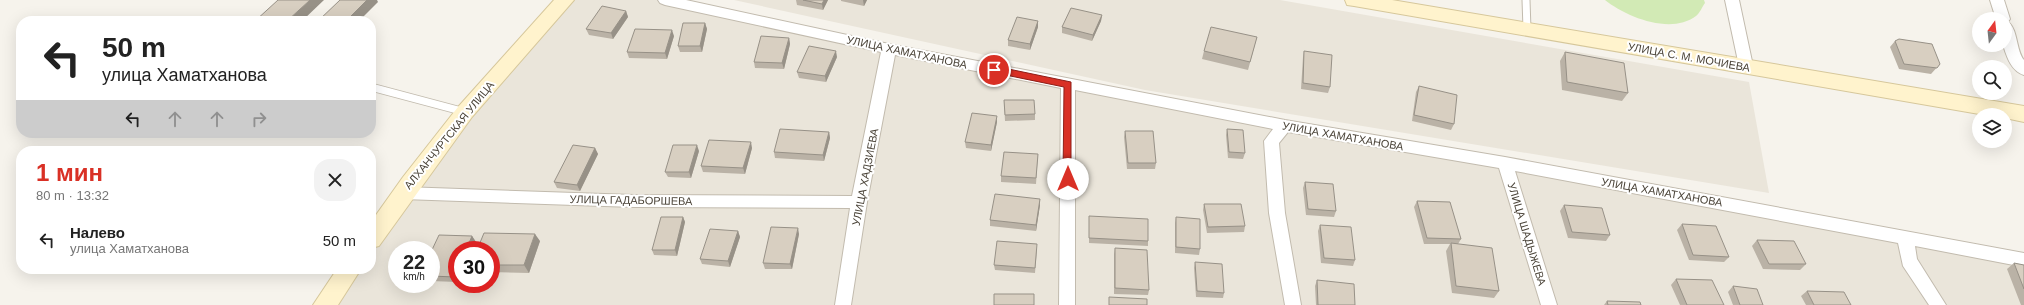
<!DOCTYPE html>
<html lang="ru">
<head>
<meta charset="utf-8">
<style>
  body { margin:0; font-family:Helvetica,sans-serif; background:#f2f2f2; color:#222; height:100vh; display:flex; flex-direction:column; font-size:15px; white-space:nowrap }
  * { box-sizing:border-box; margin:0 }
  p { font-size:13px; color:#767676 }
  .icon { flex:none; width:22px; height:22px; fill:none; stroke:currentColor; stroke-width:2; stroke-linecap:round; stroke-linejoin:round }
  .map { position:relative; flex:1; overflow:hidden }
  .side { position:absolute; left:16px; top:146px; width:360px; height:128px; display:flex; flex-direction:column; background:#fff; border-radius:16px; box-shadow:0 4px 16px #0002 }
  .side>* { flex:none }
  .guide { position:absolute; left:16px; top:16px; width:360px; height:122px; border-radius:16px; box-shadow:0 4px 16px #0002; background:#fff; color:#222; overflow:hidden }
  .needle { width:26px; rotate:15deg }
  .fabs { position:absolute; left:1972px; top:12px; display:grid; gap:8px }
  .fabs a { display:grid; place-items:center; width:40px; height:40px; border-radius:50%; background:#fff; box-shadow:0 4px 16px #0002; font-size:20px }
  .speed { position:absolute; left:388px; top:241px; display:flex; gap:8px; font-size:20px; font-weight:700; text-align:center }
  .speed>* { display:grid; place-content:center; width:52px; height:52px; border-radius:50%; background:#fff; box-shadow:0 4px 16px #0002; line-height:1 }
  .speed small { font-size:10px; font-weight:400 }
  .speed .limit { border:6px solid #d22; background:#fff; color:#111 }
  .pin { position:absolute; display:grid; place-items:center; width:34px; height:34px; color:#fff; margin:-17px; border:2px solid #fff; border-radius:50%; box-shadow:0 1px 4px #0007 }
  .me { position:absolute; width:44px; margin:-22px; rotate:0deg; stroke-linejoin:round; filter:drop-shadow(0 0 3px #0008) }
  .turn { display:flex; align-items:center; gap:14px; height:84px; padding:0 20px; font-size:18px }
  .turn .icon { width:52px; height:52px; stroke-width:2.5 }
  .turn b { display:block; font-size:28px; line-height:34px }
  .lanes { display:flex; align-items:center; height:38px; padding:0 20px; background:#0003; justify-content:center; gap:20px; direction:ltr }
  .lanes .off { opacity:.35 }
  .round { display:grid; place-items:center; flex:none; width:42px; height:42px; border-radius:16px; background:#f2f2f2 }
  .head { display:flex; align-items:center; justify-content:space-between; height:68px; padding:0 20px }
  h1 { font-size:24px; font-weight:700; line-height:30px; color:#d93025 }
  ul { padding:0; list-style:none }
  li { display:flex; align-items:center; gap:12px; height:52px; padding:0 20px }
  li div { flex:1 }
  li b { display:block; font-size:15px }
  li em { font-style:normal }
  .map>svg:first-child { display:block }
  .residential { fill:#eae5da; fill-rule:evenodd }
  .green { fill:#d2eab5 }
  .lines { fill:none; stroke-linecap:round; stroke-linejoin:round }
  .lane-casing { stroke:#c2bbae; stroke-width:9 }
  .street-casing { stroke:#c2bbae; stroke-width:2 }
  .secondary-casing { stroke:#d6c79b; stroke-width:2 }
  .lane { stroke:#fff; stroke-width:7 }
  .street { fill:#fff; fill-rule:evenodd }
  .secondary { fill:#fff3cd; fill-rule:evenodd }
  .wall { fill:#bab2a6 }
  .shaded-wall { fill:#979187 }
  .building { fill:#d8cfc1; stroke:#979187 }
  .route { fill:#d93025; stroke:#8d1f18 }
  .labels { text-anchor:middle; stroke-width:4; stroke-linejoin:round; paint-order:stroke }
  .street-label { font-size:11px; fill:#4b4439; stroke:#fff }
</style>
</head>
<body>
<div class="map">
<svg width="2024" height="305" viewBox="0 0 2024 305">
  <rect width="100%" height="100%" fill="#f6f3ec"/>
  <path class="residential" d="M565 0H665L889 49 2024 260V305H325L350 269H371V239ZM397 250H431V284H397ZM457 250H491V284H457Z
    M734 0H1280L1749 82 1769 193 1145 90Z"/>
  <path class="green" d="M1605 0H1704L1705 3C1702 7 1700 13 1696 16 1671 35 1626 17 1605 0Z"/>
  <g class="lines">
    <defs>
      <path id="lane" d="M1526 0 1527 29
        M371 87 465 112"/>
      <path id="street" d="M658 0H686L889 44 1285 120 1505 157 2024 253V267L1915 246 1917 259 1946 305H1929L1903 266 1898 243 1515 171 1557 305H1541L1499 168 1288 132 1279 143 1285 213 1301 305H1285L1269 213 1264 141 1273 129 1075 90V305H1059L1061 88 895 55 867 202 851 305H835L850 208 634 207 403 199 398 197 395 193 398 189 403 187 634 195 852 196 881 52 665 5 660 3Z
        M1725 0H1739L1753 66 1751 70 1746 71 1741 70 1739 66Z
        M1990 0H2004L2010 19 2008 22C2018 29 2016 51 2024 60V75C2011 71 2007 57 2003 45H2005V19H1996Z"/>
      <path id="secondary" d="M554 0H574L472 117 379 246 371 248V222L403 177 458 107Z
        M1345 0H1392L2024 106V122L2005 118V115H1985L1354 6 1347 5Z
        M337 269H361L338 305H313Z"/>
    </defs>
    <use href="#lane" class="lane-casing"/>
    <use href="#street" class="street-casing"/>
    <use href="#secondary" class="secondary-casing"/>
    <use href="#lane" class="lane"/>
    <use href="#street" class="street"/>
    <use href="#secondary" class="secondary"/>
  </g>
  <path class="wall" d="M796 0H828L823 10 797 5Z
    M841 0H867L864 6 841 1Z
    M626 11 628 17 613 39 589 35 586 29Z
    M1102 15 1101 21 1092 41 1062 33V27Z
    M1038 21V27L1030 50 1008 46V40Z
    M705 23 707 29 702 52H680L678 46Z
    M674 36 667 59 629 58 627 52Z
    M1257 37 1248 70 1202 59 1204 51Z
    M789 38 790 44 784 69 755 68 754 62Z
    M1895 41 1940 64 1931 74 1899 69 1890 47Z
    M1304 51 1330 87 1328 93 1301 89 1303 57Z
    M1565 52 1628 93 1622 101 1562 90 1560 61Z
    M837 57 826 82 799 78 797 72Z
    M1419 86 1454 124 1451 130 1412 121 1416 92Z
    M1004 100 1035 114V120L1005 121Z
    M997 122 991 151 966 148 965 142Z
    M1227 129 1245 153 1243 159 1228 158 1226 135Z
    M1125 131 1156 163 1155 169H1127L1124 137Z
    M829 132 830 138 824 161 775 158 774 152Z
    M595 148 598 154 580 191 557 188 554 182Z
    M752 148 745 174 703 172 701 166Z
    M699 151 691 178 668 177 665 172Z
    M1038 154 1036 184 1001 182V176Z
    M1305 182 1336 211 1334 217 1306 215 1303 188Z
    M1040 199V205L1036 231 990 226V220Z
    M1417 201 1461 239 1458 244 1499 291 1494 298 1452 293 1446 251 1450 244H1424L1414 207Z
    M1204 204 1245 226 1244 232 1207 233 1203 210Z
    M1564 205 1610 235 1606 241 1568 238 1560 211Z
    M1089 216 1148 241V246L1089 243Z
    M683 217 685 222 677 256 654 255 652 250Z
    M1176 217 1200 249 1199 255 1175 253V223Z
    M1682 224 1729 257 1724 262 1689 260 1677 230Z
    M1320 225 1355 260 1353 266 1321 263 1318 231Z
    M738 231 740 237 730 267 702 264 700 259Z
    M799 234 792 269H765L763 263Z
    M472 236 476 242 457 250V282L431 281V252Z
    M1757 240 1806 264 1800 270 1763 269 1752 246Z
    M540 241 529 273 491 272V250Z
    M1115 248 1149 290 1148 295 1114 294V254Z
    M1037 249 1035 273 995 270 994 265Z
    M1195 262 1224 293 1223 298 1196 297 1194 268Z
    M2014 263 2024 265V305H2021L2007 269Z
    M1676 279 1724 305H1680L1671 285Z
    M1317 280 1355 305H1316L1315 286Z
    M1733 286 1763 305H1733L1728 292Z
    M1807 291 1851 305H1806L1801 296Z
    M1607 301 1641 305H1604Z"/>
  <path class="shaded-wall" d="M310 0H324L302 21H287Z
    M367 0H377L378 2 359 21H346Z
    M824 0H828L823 10 822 4Z
    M863 0H867L864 6Z
    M626 11 628 17 613 39 611 33Z
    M1102 15 1101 21 1092 41 1093 35Z
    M1038 21V27L1030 50V44Z
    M705 23 707 29 702 52 700 46Z
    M672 30 674 36 667 59 665 53Z
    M789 38 790 44 784 69 782 63Z
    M836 51 837 57 826 82 825 76Z
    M997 116V122L991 151V145Z
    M829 132 830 138 824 161 823 155Z
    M751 142 752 148 745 174 743 168Z
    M697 145 699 151 691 178 689 172Z
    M595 148 598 154 580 191 577 185Z
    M1040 199V205L1036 231V225Z
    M683 217 685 222 677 256 675 250Z
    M798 228 799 234 792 269 790 264Z
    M738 231 740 237 730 267 728 261Z
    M535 234 540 241 529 273 524 265Z
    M472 236 476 242 472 250H466Z
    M457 271V280L455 277Z"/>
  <path class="building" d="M278 0H310L287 21H255Z
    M340 0H367L346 21H318Z
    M803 0H824L822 4Z
    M602 6 626 11 611 33 586 29Z
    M1071 8 1102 15 1093 35 1062 27Z
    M1017 17 1038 21 1030 44 1008 40Z
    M683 23H705L700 46H678Z
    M1211 27 1257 37 1250 62 1204 51Z
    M635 29 672 30 665 53 627 52Z
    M761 36 789 38 782 63 754 62Z
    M1899 39 1932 44 1940 64 1937 68 1904 64 1895 41Z
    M809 46 836 51 825 76 797 72Z
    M1304 51 1332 55 1330 87 1303 83Z
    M1565 52 1624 63 1628 93 1567 82Z
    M1419 86 1457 95 1454 124 1414 115Z
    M1004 100H1034L1035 114 1005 115Z
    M972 113 997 116 991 145 965 142Z
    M780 129 829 132 823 155 774 152Z
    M1227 129 1243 130 1245 153 1229 152Z
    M1125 131H1153L1156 163H1128Z
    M709 140 751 142 743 168 701 166Z
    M573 145 595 148 577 185 554 182Z
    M673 145H697L689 172H665Z
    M1004 152 1038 154 1036 178 1001 176Z
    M1305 182 1333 184 1336 211 1308 209Z
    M995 194 1040 199 1036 225 990 220Z
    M1417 201 1450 202 1461 239 1427 238Z
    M1204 204H1241L1245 226 1208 227Z
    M1564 205 1602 208 1610 235 1572 232Z
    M1089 216 1148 219V241L1089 238Z
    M661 217H683L675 250H652Z
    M1176 217 1200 219V249L1176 247Z
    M1682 224 1716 226 1729 257 1693 255Z
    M1320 225 1351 227 1355 260 1324 258Z
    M771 227 798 228 790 264 763 263Z
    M710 229 738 231 728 261 700 259Z
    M484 233 535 234 524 265H491V250H477Z
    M439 235 472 236 466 250H457V271L455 277 431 276V252Z
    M1757 240 1794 241 1806 264H1769Z
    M997 241 1037 244 1035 268 994 265Z
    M1451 243 1492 248 1499 291 1456 286Z
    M1115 248 1147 250 1149 290 1115 288Z
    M1195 262 1222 264 1224 293 1197 291Z
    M2014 263 2024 265V289Z
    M1676 279 1712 280 1724 305H1687Z
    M1317 280 1354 284 1355 305H1318Z
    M1733 286 1757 289 1763 305H1740Z
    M1807 291 1844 292 1851 305H1814Z
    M994 294H1034V305H994Z
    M1109 297 1147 299V305H1109Z
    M1607 301 1640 302 1641 305H1608Z"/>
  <path class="route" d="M994 66 1071 82V182H1064L1063 179 1064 87 991 72V67Z"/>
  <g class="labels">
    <g class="street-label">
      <text transform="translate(907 52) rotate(12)" y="4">УЛИЦА ХАМАТХАНОВА</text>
      <text transform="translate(1689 57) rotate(10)" y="4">УЛИЦА С. М. МОЧИЕВА</text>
      <text transform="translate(449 135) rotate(-51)" y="4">АЛХАНЧУРТСКАЯ УЛИЦА</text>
      <text transform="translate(1343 136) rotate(10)" y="4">УЛИЦА ХАМАТХАНОВА</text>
      <text transform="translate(865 177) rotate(-79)" y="4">УЛИЦА ХАДЗИЕВА</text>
      <text transform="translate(1662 192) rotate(10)" y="4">УЛИЦА ХАМАТХАНОВА</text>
      <text transform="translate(631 200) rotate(1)" y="4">УЛИЦА ГАДАБОРШЕВА</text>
      <text transform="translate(1527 234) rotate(73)" y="4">УЛИЦА ШАДЫЖЕВА</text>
    </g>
  </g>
</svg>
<div class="fabs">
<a><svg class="needle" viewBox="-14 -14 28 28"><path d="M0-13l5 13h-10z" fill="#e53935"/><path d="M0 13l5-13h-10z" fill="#767676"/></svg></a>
<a><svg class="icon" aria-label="search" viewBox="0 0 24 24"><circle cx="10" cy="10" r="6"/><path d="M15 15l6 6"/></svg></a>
<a><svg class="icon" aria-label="layers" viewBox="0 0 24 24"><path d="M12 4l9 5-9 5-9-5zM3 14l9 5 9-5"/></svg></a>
</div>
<div class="speed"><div>22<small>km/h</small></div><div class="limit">30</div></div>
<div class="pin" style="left:994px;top:70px;background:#d93025"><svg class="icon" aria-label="arrive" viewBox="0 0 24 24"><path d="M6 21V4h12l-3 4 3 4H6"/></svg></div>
<svg class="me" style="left:1068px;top:179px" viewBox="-20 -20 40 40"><circle r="19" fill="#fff"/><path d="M0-13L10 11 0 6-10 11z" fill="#d93025"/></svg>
<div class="guide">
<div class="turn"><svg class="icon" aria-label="left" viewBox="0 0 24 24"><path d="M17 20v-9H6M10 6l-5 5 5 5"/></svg><div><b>50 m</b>улица Хаматханова</div></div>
<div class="lanes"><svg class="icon" aria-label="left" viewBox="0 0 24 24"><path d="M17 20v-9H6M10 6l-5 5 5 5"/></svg><svg class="icon off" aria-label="ahead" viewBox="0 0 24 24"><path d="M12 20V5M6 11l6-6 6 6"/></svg><svg class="icon off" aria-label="ahead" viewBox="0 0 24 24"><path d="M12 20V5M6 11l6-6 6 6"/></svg><svg class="icon off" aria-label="right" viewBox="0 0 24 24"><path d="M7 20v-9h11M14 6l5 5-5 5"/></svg></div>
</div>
<section class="side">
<div class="head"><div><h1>1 мин</h1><p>80 m · 13:32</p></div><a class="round"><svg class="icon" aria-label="close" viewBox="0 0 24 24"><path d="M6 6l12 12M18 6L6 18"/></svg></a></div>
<ul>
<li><svg class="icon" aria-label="left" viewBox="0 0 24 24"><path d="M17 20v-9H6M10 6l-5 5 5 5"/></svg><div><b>Налево</b><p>улица Хаматханова</p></div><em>50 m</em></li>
</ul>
</section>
</div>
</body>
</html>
